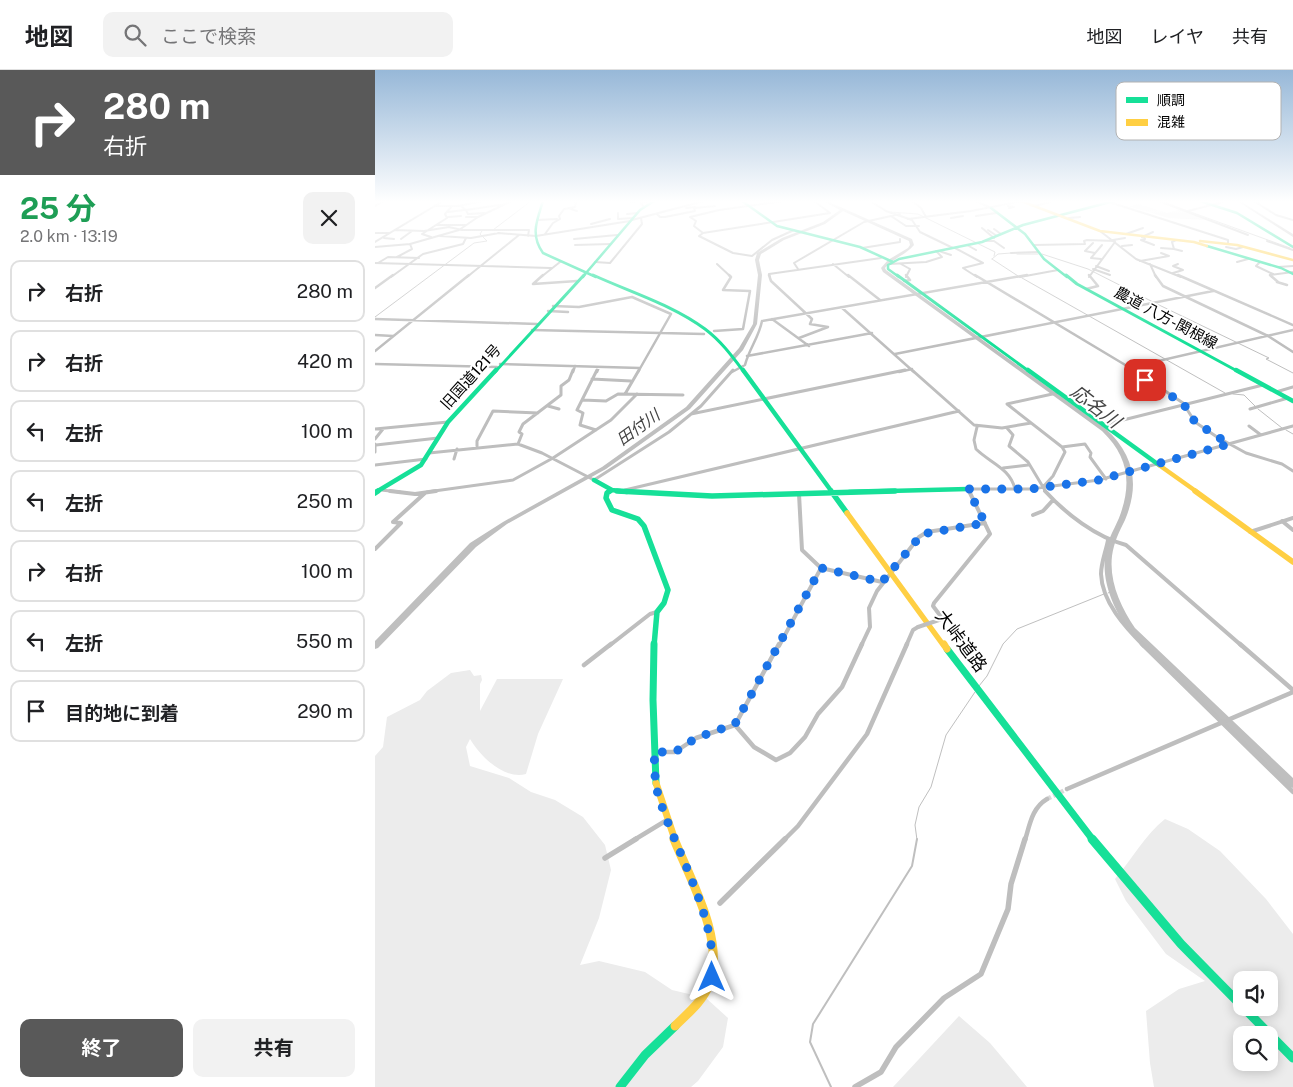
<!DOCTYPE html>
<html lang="ja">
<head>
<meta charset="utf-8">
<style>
  body { margin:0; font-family:"Public Sans","Noto Sans JP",sans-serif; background:#f2f2f2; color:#202124; height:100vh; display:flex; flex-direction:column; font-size:19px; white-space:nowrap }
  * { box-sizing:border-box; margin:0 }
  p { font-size:16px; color:#757577 }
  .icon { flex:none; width:28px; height:28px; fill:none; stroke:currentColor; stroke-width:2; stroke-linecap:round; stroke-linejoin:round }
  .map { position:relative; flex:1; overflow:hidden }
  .drawer { display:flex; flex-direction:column; background:#fff; width:375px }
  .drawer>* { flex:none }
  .hud { background:#595959; color:#fff; overflow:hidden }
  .fabs { position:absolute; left:858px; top:901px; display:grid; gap:10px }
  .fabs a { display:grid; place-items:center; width:45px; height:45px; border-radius:10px; background:#fff; box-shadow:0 2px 12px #0003; font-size:25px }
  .pin { position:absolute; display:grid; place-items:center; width:42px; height:42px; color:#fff; margin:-21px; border-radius:10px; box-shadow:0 2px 8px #0006 }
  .me { position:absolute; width:55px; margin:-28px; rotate:0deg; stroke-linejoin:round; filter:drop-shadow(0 0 4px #0008) }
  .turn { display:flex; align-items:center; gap:18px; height:105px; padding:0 20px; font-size:22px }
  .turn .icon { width:65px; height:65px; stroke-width:2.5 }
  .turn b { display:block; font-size:35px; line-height:42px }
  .round { display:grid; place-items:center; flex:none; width:52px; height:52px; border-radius:10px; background:#f2f2f2 }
  .summary { display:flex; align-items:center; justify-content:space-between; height:85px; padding:0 20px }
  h1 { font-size:30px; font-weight:700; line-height:38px; color:#1e9e55 }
  .button { display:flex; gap:10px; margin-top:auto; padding:10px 20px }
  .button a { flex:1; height:58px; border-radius:10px; background:#595959; color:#fff; font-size:20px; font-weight:700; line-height:58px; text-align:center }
  .button a+a { background:#f2f2f2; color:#202124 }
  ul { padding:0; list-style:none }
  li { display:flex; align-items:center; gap:15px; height:62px; margin:0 10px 8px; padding:0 10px; border:2px solid #e0e0e0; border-radius:10px }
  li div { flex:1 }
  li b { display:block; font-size:19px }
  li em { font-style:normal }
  header { display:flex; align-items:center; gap:30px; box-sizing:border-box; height:70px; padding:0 25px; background:#fff; border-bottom:1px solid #e0e0e0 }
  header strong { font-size:24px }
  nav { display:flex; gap:28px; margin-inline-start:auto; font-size:18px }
  .search { width:350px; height:45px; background:#f2f2f2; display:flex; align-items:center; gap:12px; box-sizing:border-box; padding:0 18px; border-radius:10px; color:#757577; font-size:19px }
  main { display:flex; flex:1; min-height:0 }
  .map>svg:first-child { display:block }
  .green { fill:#ececec; fill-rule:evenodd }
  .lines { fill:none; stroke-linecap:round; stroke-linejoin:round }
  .stream-far1 { stroke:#bfbfbf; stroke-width:1 }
  .stream { stroke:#bfbfbf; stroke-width:2 }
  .river { fill:#bfbfbf; fill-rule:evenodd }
  .street-tunnel { stroke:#d9d9d9; stroke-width:4.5; stroke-dasharray:4.5 2.5; stroke-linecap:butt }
  .street-far5 { stroke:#bebebe; stroke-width:2 }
  .street-far4 { stroke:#bebebe; stroke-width:2.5 }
  .street-far3 { stroke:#bebebe; stroke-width:3 }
  .street-far2 { stroke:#bebebe; stroke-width:4 }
  .street-far1 { stroke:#bebebe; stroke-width:4.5 }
  .street { stroke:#bebebe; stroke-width:5.5 }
  .fast-far5 { stroke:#16e098; stroke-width:2.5 }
  .fast-far4 { stroke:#16e098; stroke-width:3 }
  .fast-far3 { stroke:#16e098; stroke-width:4.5 }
  .fast-far2 { stroke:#16e098; stroke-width:5.5 }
  .fast-far1 { stroke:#16e098; stroke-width:7 }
  .fast { stroke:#16e098; stroke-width:9 }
  .slow-far4 { stroke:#ffcf43; stroke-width:2.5 }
  .slow-far3 { stroke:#ffcf43; stroke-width:4.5 }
  .slow-far2 { stroke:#ffcf43; stroke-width:5.5 }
  .slow-far1 { stroke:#ffcf43; stroke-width:7 }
  .slow { stroke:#ffcf43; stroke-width:9 }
  .street-bridge { stroke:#bebebe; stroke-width:4 }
  .route { stroke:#1a73e8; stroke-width:9; stroke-dasharray:0 16.2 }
  .labels { text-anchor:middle; stroke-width:4; stroke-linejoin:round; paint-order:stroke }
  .far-street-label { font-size:15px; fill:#000; stroke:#fff }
  .far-water-label { font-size:16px; font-style:italic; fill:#444; stroke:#fff }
  .street-label { font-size:18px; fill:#000; stroke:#fff }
  .water-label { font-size:19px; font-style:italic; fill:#444; stroke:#fff }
  .key { fill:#fff; stroke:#b2b2b2; stroke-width:1 }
  .key-label { font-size:14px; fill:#000 }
</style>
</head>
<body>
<header>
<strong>地図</strong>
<div class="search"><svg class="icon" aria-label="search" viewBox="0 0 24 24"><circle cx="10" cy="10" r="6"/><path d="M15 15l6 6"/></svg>ここで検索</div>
<nav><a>地図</a><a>レイヤ</a><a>共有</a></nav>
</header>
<main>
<section class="drawer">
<div class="hud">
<div class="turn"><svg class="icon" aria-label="right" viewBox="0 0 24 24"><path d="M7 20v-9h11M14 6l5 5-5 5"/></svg><div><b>280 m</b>右折</div></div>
</div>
<div class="summary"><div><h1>25 分</h1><p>2.0 km · 13:19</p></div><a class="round"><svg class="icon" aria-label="close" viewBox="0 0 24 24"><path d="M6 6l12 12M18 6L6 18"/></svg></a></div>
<ul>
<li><svg class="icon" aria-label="right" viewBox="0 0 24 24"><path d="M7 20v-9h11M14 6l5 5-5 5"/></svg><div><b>右折</b></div><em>280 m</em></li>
<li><svg class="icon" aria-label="right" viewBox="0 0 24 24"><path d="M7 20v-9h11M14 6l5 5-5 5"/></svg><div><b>右折</b></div><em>420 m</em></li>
<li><svg class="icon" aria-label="left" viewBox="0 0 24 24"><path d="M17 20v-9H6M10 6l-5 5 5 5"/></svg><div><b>左折</b></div><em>100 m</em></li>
<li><svg class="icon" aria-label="left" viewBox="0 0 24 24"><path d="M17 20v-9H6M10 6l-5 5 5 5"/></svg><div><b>左折</b></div><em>250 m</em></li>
<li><svg class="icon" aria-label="right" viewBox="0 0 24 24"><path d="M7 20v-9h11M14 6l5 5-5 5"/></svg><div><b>右折</b></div><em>100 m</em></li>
<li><svg class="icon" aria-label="left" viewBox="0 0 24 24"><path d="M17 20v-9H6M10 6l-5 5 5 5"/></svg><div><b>左折</b></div><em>550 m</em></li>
<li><svg class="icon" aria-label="arrive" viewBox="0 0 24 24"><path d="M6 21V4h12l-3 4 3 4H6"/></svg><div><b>目的地に到着</b></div><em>290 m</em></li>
</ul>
<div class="button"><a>終了</a><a>共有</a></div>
</section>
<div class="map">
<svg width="918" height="1017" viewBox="0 0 918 1017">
  <rect width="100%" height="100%" fill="#fff"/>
  <path class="green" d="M764 134 792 143 807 139 832 150 794 148 753 136Z
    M95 600 99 606 106 605 107 610 105 614V641L122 609H188L163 664 151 704C129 710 105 686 95 669L91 677 95 696 134 708 156 722 180 730 208 747 230 775 236 800 224 848 205 895 224 891 270 902 297 920 331 928 353 948 348 977 323 1011 316 1017H0V686L8 677 12 647 45 630 52 621 76 603Z
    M790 749 813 759 845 781 891 829 918 864V1017H779L775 993 771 941 804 919 830 911 791 884 751 831 740 809C757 789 770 765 790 749ZM866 910H894V938H866ZM866 965H894V992H866Z
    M584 946 615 973 652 1017H518Z"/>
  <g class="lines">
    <path class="stream-far1" d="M791 133 915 178
      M515 142 543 144 620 182 619 186
      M118 160 156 131
      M642 184H663
      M667 184 713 199 778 232
      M617 189 643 206
      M617 189 623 184 636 183
      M647 208 850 323
      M782 234 894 288 891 289 918 303
      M0 247 99 173 112 171 105 164 107 161
      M858 324 869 325 880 336
      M883 339 907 358
      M911 360 918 364
      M733 523 737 521
      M604 616 612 606 628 574 642 559 729 524
      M542 770 540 755 544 737 556 717 571 665 600 622"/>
    <path class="stream" d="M456 1017 435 972 438 954 537 796 542 769"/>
    <path class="river" d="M448 131H452L537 169 539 175C531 185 518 188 510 198L511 200 731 359C759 385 765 414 750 450 744 462 739 472 737 486 734 512 746 537 760 558L918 708V718L915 717 754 562C740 540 727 515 730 487 731 472 738 462 744 448 757 414 754 387 727 361L508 202 506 198 513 190 533 178 535 175 534 171 468 141 450 154 409 170 386 184 384 190 387 205 382 254 368 280 315 339 231 399 132 454 101 477 3 578 0 579V571L95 473 128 452 227 397 311 337 364 278 378 254 383 205 380 190 382 183 407 168 448 152 465 140Z
      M862 131H865L918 164V167Z"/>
    <path class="street-tunnel" d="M672 729 692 719"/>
    <path class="street-far5" d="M254 131 259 132
      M495 131 511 141 537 150 545 162 578 178
      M537 131 546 138 551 147
      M601 131 616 138
      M731 131 853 170V174
      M784 131 873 165
      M879 131 901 145 918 150
      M0 136 9 131
      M61 136H83L108 131
      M86 136 91 140 131 134
      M633 136 639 137 634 138
      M659 136 676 132
      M269 137 266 133 273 131
      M193 138 202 141
      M311 138 320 137
      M91 140 93 144 110 143
      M813 141 848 132 846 131
      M73 142 89 140
      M243 143V149L258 148
      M252 144 262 143
      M282 144 285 147H290L320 141 319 138 340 136
      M516 146 531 156H544
      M601 146 621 143
      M73 147 86 146
      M91 147H103
      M576 148 588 146
      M694 148 705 147
      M533 149 596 141 647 131
      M162 150 182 149
      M257 150 329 131
      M216 154 235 149
      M62 155H91
      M607 158 619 168
      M619 159 626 164
      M20 160 49 161 74 157 87 160H154L153 166
      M419 160 397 170 377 186 358 183 324 166 328 163 455 143 439 131
      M613 160 622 166
      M725 161 761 189 806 207
      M0 163H15
      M123 163 161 166 255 151
      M328 163 319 156 321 151 315 147 344 140 409 131
      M170 164 178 153 185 149 184 146 189 139 200 137 201 131
      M751 164 768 158
      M65 166 96 168 124 163
      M56 167 47 164 72 148 70 144 77 136
      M767 167 778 162
      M769 167 770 169 766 170 779 175
      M9 168 19 169
      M26 169 37 161
      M199 169 242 165
      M738 170 750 168
      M801 170 797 172 799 179 807 181
      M611 171H619L629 178
      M892 171 918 180
      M0 172 68 131
      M718 173 710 181 720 183
      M200 175 235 174
      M592 175 601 180
      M659 175 710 174 709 171 712 170 740 171
      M747 176 757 175
      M0 177 35 174 84 160 103 147 137 131
      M851 177 861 179 868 177
      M487 178 525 172V169
      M580 178 608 193 588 198 602 207
      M786 178 799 179
      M564 181 576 185
      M636 183 663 182
      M22 187 37 179 35 174
      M726 189 716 188 727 175
      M765 191 794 186 786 183
      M220 192 235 193 267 154 266 148
      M862 192 873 189
      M885 192 881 196 898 204
      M0 193 176 198
      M3 193 13 187 44 188
      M342 194 356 207
      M458 194 474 207
      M514 194 551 192 567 187 561 181
      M526 194 535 199 531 207
      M775 194 781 207
      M721 196 734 201
      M903 197 918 196
      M423 199 419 193 489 152 525 144
      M718 199 735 205
      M798 203 808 200 798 196 803 194
      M16 207 48 184 88 174 91 168
      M92 207 144 165
      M166 207 185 192
      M395 207 394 204 506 188
      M645 207 683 200
      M714 207 740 172
      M897 207 895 205 918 202"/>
    <path class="street-far4" d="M394 205 396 211 437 249 435 254 453 257 424 268
      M473 205 505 230
      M600 205 762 302
      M780 205 788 216 893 266 918 282
      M803 205 918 255
      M895 205 903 212
      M529 211 535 210 531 205
      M902 212 912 215
      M158 214 202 211
      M158 214 168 205
      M0 218 18 205
      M711 219 723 216 714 205
      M178 236 204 237 257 227 296 244 263 302
      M466 237 539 302
      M173 241 193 242
      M0 249 162 254
      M397 249 434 276
      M157 260 329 264
      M339 261 368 259 375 221 348 220 356 207 354 205
      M0 265 18 266
      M0 281 94 205
      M520 284 838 221
      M372 286 497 263
      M0 294 122 297
      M125 294 265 298
      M753 298 918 260
      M198 302 200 296
      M222 302 224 297
      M357 302 370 295C374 279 384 267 387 251L652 205
      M524 302 537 299"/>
    <path class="street-far3" d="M537 300 599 355 627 358 656 353
      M759 300 808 333 820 352 842 367 871 383 907 394 918 401
      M217 309 256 311
      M901 322 918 317
      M682 323 632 334 687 377 710 374 716 383 715 387 731 409
      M250 324 264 300
      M208 330 231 331 243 324 308 325
      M173 336 184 339
      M875 339 913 328
      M316 344 530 300
      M728 355 888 315
      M874 356 886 365
      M602 357 599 370 601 379C615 393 635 398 640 419
      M632 358 638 365 634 376 653 392 671 422
      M0 359 73 352
      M221 360 205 355 208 343 202 340 222 300
      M0 369 8 359
      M0 374V382
      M143 374 147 364 144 362 148 354 186 325V316L194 310 198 300
      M1 375 63 368
      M102 376V371L118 341 163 343
      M54 383 143 374 167 383 219 410 294 362 326 336 358 300
      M79 389 82 379
      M0 395 51 389
      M628 398 653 395
      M668 417 678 406 690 382 687 377
      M6 420 25 422
      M250 420 584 341
      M52 422 138 410 178 388 236 350 262 324
      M595 422 593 419H655L724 410 918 356"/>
    <path class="street-far2" d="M15 421 40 424 61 421
      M670 421C691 444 721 467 751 475L867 576
      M424 424 427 480 446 498 507 512
      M658 445 668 441 678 430
      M907 451 918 460
      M875 462 918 448
      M733 470C731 481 726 493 726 504 727 532 750 557 769 576
      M0 479 26 453 18 452 50 423
      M564 550 567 548 558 536 559 533 615 464 594 421
      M234 576 275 544 282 542
      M404 576 446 498
      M486 576 495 557 494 538 502 521 544 467 552 462 610 453
      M531 576 538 560 543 557"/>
    <path class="street-far1" d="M767 574 918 722
      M865 574 918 620
      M209 595 236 574
      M360 655 404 574
      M279 682H300L321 668 360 655 379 677 401 690 415 683 430 667 443 644 467 617 487 574
      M692 719 918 622
      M259 770 292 750
      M409 770 423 756 492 664 532 574
      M650 770C655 754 657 738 672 729"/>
    <path class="street" d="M230 788 261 769
      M345 833 410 769
      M480 1017 506 1002 521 977 569 928 606 904 633 839 636 814 650 769"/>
    <path class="fast-far5" d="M168 131C162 150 155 165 168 183L221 207
      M367 131 402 156 485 177 518 192
      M825 131 862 143 918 177
      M616 138 650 164 669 189 692 207
      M832 176 906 198 918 204
      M211 203 265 140 279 131
      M208 207 211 203
      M524 207 513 199V195L524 189 607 172 648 155 739 131"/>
    <path class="fast-far4" d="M218 205C255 222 298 235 330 259 346 271 357 286 369 302
      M522 205 655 302
      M691 205 702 214 864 302
      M120 302 209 205"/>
    <path class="fast-far3" d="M368 300 457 422
      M653 300 784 395
      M861 300 918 331
      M219 410 237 420 252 422
      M1 422 46 395 73 352 121 300
      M233 422 237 420
      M474 422 593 419"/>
    <path class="fast-far2" d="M235 421 232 423 231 428 237 440 263 449 269 456 293 520 289 533 282 542 279 576
      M242 421 337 426 520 421
      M456 421 472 443
      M0 423 3 421"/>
    <path class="fast-far1" d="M279 574 278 630 281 713
      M572 579 718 770"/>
    <path class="fast" d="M717 769 806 874 918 988
      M245 1017 270 985 300 956"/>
    <path class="slow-far4" d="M646 131 725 161 819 172 832 176
      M825 171 862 175 918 190"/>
    <path class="slow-far3" d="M784 395 822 422"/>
    <path class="slow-far2" d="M820 421 918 492
      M472 443 569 576"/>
    <path class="slow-far1" d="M569 574 572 579
      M281 713 300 770"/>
    <path class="slow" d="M299 769C315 809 351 871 334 915 328 931 312 944 300 956"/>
    <path class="street-bridge" d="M543 557 564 550"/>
  </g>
  <linearGradient id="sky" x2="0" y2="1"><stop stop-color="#97b8d8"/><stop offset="0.48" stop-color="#fff"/><stop offset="1" stop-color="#fff" stop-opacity="0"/></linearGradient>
  <rect width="918" height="274" fill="url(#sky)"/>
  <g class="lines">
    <path class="route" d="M337 907C343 847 300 782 283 724 279 710 280 696 279 682H300L321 668 360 654 446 498 507 512 547 464 610 453 593 419H655L724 410 854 374 820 352 808 333 770 310"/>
  </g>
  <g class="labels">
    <g class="far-street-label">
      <text transform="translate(791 248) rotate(28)" y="5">農道 八方-関根線</text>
      <text transform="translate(96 307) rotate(-48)" y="5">旧国道121号</text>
    </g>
    <g class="far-water-label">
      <text transform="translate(263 357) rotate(-36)" y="6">田付川</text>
    </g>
    <g class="street-label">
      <text transform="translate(586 571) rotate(53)" y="6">大峠道路</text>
    </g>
    <g class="water-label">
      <text transform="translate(721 336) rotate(38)" y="7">応名川</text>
    </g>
  </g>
  <rect x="741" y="12" width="165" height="58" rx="8" class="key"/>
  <rect x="751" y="27" width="22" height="6" fill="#16e098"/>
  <rect x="751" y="49" width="22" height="7" fill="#ffcf43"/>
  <g class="key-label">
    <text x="782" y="35">順調</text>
    <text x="782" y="57">混雑</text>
  </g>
</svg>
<div class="fabs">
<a><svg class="icon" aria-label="sound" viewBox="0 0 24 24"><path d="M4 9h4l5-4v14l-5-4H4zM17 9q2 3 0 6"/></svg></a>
<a><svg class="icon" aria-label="search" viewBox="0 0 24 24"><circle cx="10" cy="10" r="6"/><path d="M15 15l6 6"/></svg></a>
</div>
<div class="pin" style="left:770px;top:310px;background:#d93025"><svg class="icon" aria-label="arrive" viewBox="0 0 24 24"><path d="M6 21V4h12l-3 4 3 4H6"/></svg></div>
<svg class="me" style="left:337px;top:907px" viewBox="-20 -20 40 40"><path d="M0-17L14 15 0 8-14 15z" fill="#1a73e8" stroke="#fff" stroke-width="4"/></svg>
</div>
</main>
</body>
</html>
